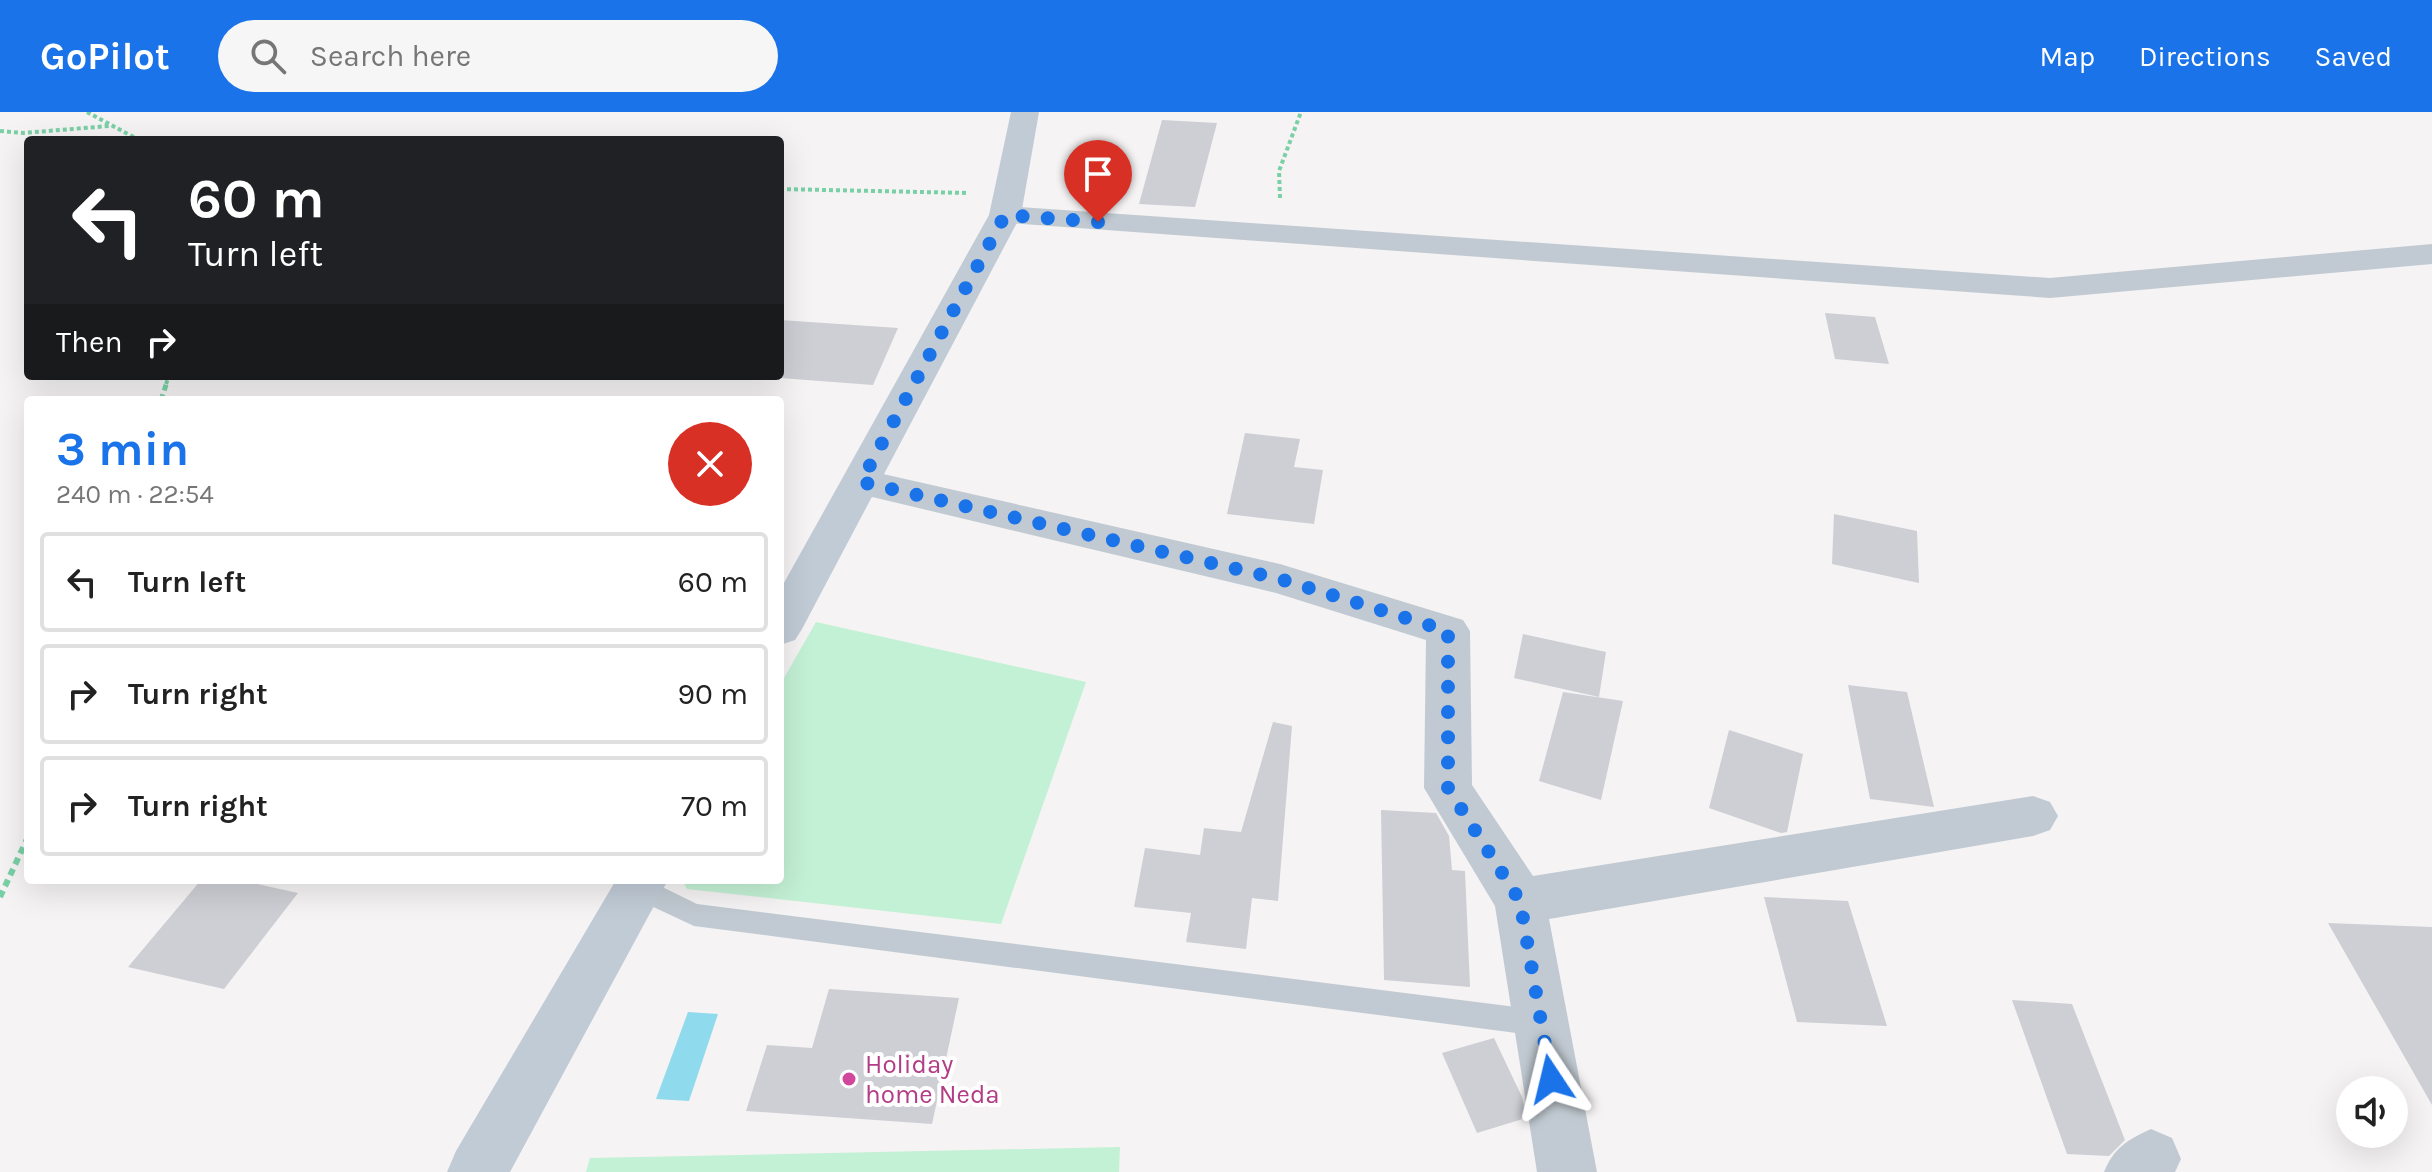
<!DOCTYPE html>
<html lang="en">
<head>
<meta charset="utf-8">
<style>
  body { margin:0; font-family:Karla,sans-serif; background:#f6f6f6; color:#222; height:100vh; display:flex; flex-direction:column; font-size:30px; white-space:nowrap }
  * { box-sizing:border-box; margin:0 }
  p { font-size:26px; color:#767676 }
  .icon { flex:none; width:44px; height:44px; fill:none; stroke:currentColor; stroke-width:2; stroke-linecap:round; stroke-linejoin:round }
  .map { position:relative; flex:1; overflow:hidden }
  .details { position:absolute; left:24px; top:284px; width:760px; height:488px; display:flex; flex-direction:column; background:#fff; border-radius:8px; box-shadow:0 8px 32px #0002 }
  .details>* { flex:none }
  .hud { position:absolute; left:24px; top:24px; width:760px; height:244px; border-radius:8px; box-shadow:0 8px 32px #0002; background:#202124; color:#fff; overflow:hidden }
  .buttons { position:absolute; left:2336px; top:964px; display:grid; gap:16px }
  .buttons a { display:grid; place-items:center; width:72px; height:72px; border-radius:50%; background:#fff; box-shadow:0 8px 32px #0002; font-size:40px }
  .pin { position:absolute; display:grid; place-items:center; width:68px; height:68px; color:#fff; margin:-82px -34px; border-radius:50% 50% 50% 0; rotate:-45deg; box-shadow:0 0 8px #0007 }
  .pin .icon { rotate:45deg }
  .me { position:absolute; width:88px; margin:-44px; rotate:350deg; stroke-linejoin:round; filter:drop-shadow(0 0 6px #0008) }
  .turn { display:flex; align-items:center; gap:28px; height:168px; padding:0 32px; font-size:36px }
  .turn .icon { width:104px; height:104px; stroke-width:2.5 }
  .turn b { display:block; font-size:56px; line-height:68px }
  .then { display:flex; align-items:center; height:76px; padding:0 32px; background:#0003; gap:16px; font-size:30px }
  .round { display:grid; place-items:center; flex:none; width:84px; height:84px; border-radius:42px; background:#f6f6f6 }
  .head { display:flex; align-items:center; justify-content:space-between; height:136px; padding:0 32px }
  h1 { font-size:48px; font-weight:700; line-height:60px; color:#1a73e8 }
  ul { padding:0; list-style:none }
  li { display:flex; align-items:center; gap:24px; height:100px; margin:0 16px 12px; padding:0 16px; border:4px solid #e0e0e0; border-radius:8px }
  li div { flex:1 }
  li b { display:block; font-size:30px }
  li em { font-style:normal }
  header { display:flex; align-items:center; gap:48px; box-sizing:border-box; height:112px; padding:0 40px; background:#1a73e8; color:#fff }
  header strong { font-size:38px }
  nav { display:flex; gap:44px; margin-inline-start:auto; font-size:28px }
  .search { width:560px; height:72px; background:#f6f6f6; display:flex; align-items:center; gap:20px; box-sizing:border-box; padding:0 28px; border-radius:44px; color:#767676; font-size:30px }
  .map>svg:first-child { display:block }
  .green { fill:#c3f1d5 }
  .water { fill:#90daee }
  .building { fill:#cdcfd5 }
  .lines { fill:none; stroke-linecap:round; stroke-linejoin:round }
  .path-far2 { stroke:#7ad0a6; stroke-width:4; stroke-dasharray:4 3; stroke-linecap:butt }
  .path-far1 { stroke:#7ad0a6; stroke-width:5; stroke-dasharray:6 4; stroke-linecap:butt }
  .path { stroke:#7ad0a6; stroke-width:6; stroke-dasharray:7 5; stroke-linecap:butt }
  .service { fill:#c1cad2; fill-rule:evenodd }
  .minor { fill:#c1cad2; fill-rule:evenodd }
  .secondary { fill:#c1cbd6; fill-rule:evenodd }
  .route { stroke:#1a73e8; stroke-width:14; stroke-dasharray:0 25.2 }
  .hotel-dot { fill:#d1479c; stroke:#fff; stroke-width:3 }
  .labels { text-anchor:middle; stroke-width:8; stroke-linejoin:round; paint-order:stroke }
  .near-hotel-label { font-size:26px; fill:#b23c85; stroke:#fff; text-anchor:start }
</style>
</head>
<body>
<header>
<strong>GoPilot</strong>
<div class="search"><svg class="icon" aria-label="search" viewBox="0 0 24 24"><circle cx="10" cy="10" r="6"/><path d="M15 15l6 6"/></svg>Search here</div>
<nav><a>Map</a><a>Directions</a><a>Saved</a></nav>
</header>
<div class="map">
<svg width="2432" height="1060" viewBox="0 0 2432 1060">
  <rect width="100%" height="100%" fill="#f5f3f3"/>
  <path class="green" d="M816 510 1086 570 1001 812 687 777 682 768H780V573Z
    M1120 1035 1119 1060H586L590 1046Z"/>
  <path class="water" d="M688 900 718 902 689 989 656 987Z"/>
  <path class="building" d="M1162 8 1217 11 1195 95 1139 92Z
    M1825 201 1875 205 1889 252 1835 247Z
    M780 208 898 216 873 273 780 266Z
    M1245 321 1300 327 1294 355 1323 358 1314 412 1227 402Z
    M1834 402 1917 419 1919 471 1832 452Z
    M1523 522 1606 540 1599 585 1514 566Z
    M1848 573 1907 580 1934 695 1870 687Z
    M1563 580 1623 589 1601 688 1539 669Z
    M1273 610 1292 614 1278 789 1252 786 1246 837 1186 830 1191 801 1134 795 1145 736 1200 743 1204 716 1241 720Z
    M1729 618 1803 642 1787 720 1781 721 1709 696Z
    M1381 698 1436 701 1449 724 1452 758 1465 759 1470 875 1384 868Z
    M201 768H239L298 781 224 877 128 855Z
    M1764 785 1848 789 1887 914 1797 910Z
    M2328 811 2432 815V993Z
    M829 877 959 886 932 1012 746 999 767 933 812 936Z
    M2012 888 2072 892 2125 1028 2109 1044 2067 1042Z
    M1494 926 1522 985 1526 1006 1477 1021 1442 941Z"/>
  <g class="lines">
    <path class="path-far2" d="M87 0 139 28
      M0 19 23 21 109 14
      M780 77 968 81
      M1280 86 1279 59 1301 0
      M166 272 169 264"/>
    <path class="path-far1" d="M161 288 167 270"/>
    <path class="path" d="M0 785 28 725"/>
    <path class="service" d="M630 768H648L697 792 1540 898 1550 902 1554 911 1550 920 1540 924 694 814 630 784 626 776Z"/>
    <path class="minor" d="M1005 94 2050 166 2432 132V152L2050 186 994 110 989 103 994 96Z
      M861 357 1280 452 1463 508 1470 519 1472 673 1533 764 2033 684 2050 690 2058 704 2050 718 2033 724 1549 807 1597 1060H1537L1495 794 1424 676 1426 528 1276 481 847 379 841 370 847 361Z
      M2151 1017 2172 1026 2181 1047 2175 1060H2104C2114 1036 2127 1028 2151 1017Z"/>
    <path class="secondary" d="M1011 0H1039L1021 103 802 517 795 528 780 533V478L989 103Z
      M616 768H668L510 1060H447L456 1039Z"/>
  </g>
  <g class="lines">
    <path class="route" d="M1098 110 1005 103 861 370 1280 467 1448 519V676L1520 789 1551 967"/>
  </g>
  <circle class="hotel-dot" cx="849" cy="967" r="8"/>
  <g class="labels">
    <g class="near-hotel-label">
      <text x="865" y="961">Holiday<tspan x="865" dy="30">home Neda</tspan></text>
    </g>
  </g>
</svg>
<div class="buttons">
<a><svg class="icon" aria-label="sound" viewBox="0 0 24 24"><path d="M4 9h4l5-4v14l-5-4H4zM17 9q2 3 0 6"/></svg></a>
</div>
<div class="pin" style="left:1098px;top:110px;background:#d93025"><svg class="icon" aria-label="arrive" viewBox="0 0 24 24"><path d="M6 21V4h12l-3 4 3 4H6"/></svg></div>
<svg class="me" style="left:1551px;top:967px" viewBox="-20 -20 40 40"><path d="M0-17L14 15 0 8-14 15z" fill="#1a73e8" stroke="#fff" stroke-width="4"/></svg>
<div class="hud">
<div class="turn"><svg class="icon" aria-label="left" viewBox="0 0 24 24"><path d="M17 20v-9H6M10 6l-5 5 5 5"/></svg><div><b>60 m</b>Turn left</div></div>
<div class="then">Then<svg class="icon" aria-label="right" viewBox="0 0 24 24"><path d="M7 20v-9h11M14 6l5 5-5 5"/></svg></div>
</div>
<section class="details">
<div class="head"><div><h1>3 min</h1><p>240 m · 22:54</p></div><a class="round" style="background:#d93025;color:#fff"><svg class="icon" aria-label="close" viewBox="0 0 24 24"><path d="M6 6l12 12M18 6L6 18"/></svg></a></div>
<ul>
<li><svg class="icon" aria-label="left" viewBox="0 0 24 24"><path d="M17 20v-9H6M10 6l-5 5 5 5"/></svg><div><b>Turn left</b></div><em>60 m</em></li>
<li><svg class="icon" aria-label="right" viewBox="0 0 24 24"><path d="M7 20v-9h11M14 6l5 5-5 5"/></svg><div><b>Turn right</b></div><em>90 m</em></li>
<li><svg class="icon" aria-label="right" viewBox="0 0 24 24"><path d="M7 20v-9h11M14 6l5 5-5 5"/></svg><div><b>Turn right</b></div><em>70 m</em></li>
</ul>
</section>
</div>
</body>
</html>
